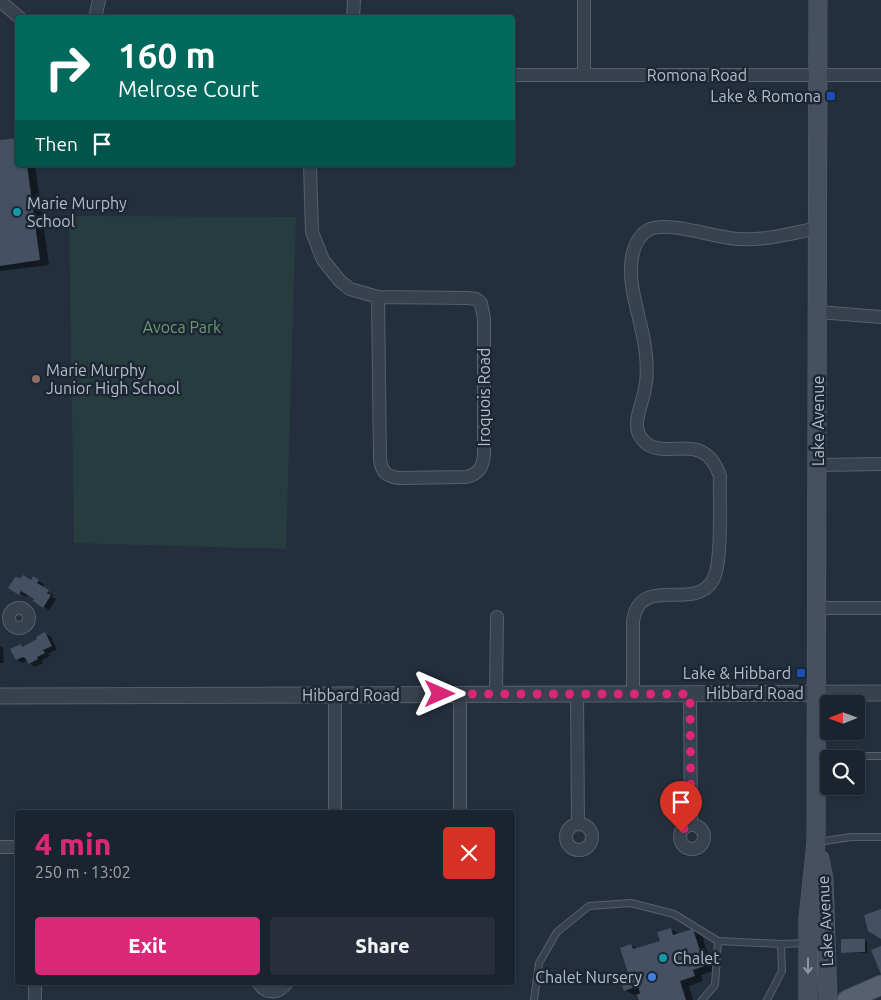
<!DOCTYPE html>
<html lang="en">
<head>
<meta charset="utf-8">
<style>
  body { margin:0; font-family:Ubuntu,sans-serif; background:#282f3a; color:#f1f3f6; height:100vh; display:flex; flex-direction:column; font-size:19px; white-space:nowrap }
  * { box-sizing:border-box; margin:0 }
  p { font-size:16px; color:#a0a4aa }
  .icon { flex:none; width:28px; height:28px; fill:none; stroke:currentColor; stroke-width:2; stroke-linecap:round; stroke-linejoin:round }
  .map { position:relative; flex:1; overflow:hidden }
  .details { position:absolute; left:15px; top:810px; width:500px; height:175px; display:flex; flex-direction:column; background:#1b232e; border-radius:5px; box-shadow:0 1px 4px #0004,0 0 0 1px #39404a }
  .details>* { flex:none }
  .top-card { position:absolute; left:15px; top:15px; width:500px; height:152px; border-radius:5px; box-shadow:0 1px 4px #0004,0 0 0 1px #39404a; background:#00695c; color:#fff; overflow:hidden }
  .needle { width:32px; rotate:269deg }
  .fabs { position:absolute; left:820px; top:695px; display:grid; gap:10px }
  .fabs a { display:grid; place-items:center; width:45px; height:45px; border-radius:5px; background:#1b232e; box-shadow:0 1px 4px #0004,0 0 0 1px #39404a; font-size:25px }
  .pin { position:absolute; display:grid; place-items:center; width:42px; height:42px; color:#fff; margin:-51px -21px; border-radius:50% 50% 50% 0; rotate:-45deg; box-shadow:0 0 5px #0007 }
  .pin .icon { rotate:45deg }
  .me { position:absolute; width:55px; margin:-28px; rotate:90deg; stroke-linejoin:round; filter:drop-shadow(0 0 4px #0008) }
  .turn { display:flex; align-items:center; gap:18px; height:105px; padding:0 20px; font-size:22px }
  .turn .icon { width:65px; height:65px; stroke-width:2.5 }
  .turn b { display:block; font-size:35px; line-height:42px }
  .then { display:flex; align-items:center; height:48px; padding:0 20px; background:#0003; gap:10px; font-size:19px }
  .round { display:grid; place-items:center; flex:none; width:52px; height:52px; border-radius:5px; background:#282f3a }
  .overview { display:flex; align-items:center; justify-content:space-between; height:85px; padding:0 20px }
  h1 { font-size:30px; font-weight:800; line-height:38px; color:#db2777 }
  .action { display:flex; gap:10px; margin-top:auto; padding:10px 20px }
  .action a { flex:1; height:58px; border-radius:5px; background:#db2777; color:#fff; font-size:20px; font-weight:800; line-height:58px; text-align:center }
  .action a+a { background:#282f3a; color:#f1f3f6 }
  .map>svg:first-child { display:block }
  .green { fill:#263c3f }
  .shadow { fill:#0007 }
  .building { fill:#455162 }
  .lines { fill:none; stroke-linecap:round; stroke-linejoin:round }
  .service-casing { stroke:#565f6c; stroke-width:8 }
  .minor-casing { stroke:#565f6c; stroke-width:14 }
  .tertiary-casing { stroke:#565f6c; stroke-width:17 }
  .secondary-casing { stroke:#565f6c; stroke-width:19 }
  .primary-casing { stroke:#414a57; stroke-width:21 }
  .service { stroke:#38414e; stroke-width:6 }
  .minor { stroke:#38414e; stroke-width:12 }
  .tertiary { stroke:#38414e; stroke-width:15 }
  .secondary { stroke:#465061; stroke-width:18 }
  .primary { stroke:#56606e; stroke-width:19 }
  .oneway { stroke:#8e96a5 }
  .route { stroke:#db2777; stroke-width:9; stroke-dasharray:0 16.2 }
  .transit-dot { fill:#1a4fb4; stroke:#1d2633; stroke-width:2 }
  .culture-dot { fill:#0f9aa8; stroke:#1d2633; stroke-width:2 }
  .education-dot { fill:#8d6e63; stroke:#1d2633; stroke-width:2 }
  .shop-dot { fill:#3f7fe0; stroke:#1d2633; stroke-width:2 }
  .labels { text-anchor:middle; stroke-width:5; stroke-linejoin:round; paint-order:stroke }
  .street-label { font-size:16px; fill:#b4bcc9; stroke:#1d2633 }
  .poi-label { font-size:16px; fill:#b4bcc9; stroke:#1d2633; text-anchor:end }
  .park-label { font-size:16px; fill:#6b9a76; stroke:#1d2633 }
</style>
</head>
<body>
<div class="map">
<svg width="881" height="1000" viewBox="0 0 881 1000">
  <rect width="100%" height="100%" fill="#242f3e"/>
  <path class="green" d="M69 216 296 217 286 549 74 543Z"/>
  <path class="shadow" d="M0 141 18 165H35L49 265 0 271Z
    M33 578 44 584 42 588 54 595 52 597 56 599 49 610 34 601 36 598 28 594 26 597 10 588 36 584Z
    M45 634 51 637 57 649 48 654 50 656 42 660 43 663 35 667 29 663 28 660 23 663 17 660 12 650 20 645 24 647 39 639Z
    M0 646 3 648 4 663H0Z
    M671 929 679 934 693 930 702 935 713 971 701 975 703 981 689 986 693 1000H640L638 994 634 995 625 990 631 980V945L638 949 661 942Z
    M864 940 867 941V953H845L842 952Z"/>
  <path class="building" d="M18 138V165H27L40 260 0 266V140Z
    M23 575 31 580 33 576 39 580 37 583 49 590 47 593 51 595 43 608 33 601 34 599 21 591 19 595 8 588 15 577 21 578Z
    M45 632 52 646 43 650 45 653 37 657 38 659 29 664 25 658 23 657 16 660 10 649 21 644 22 647 37 639 36 637Z
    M881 909V939L868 931 864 915Z
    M671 928 673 935 693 929 705 966 693 970 695 976 680 981 686 1000H639L637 995 640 993 638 986 624 991 621 982 630 979 620 948 631 944 633 949 660 941 657 932Z
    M841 939H865V952L841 953Z
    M881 946V974L871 950Z"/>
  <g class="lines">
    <defs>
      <path id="service" d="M818 756H881
        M818 842 851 837H881
        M534 1000 539 963 557 932 589 906 631 903 674 914 718 941 781 944 807 943
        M702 1000 715 985 718 941
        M767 1000 782 971 781 944"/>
      <path id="minor" d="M0 1 20 18
        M95 18 99 0
        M353 18 354 0
        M584 74V0
        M512 75H881
        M310 165 312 232 323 260 340 281 350 289 378 297 467 298 476 299 481 303 484 319V454C483 467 479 474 466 477L398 478C386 476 382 472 380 460L378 297
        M818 312 881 317
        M818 465 881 464
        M818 608H881
        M9 618a10 10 0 1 1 20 0a10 10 0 1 1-20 0Z
        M460 694V812
        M496 694 497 617
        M577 694 578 824
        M633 694V621C640 573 694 613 713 580 723 561 719 500 720 476 703 426 662 465 642 439 630 425 643 404 645 388 648 375 647 361 645 347 641 318 627 286 632 257 634 247 639 234 650 229 670 221 716 238 739 239 765 241 792 233 818 228
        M690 694 691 825
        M335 695V812
        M566 837a13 13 0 1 1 26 0a13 13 0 1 1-26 0Z
        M680 837a12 12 0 1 1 24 0a12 12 0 1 1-24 0Z
        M0 847H18
        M35 982V1000
        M258 982C265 994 279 995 287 982"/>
      <path id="tertiary" d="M0 696 881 693"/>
      <path id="secondary" d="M820 859 824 879 828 1000
        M808 1000V919L816 842 818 0"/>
      <path id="primary" d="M847 1000 881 985"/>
    </defs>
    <use href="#service" class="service-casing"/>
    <use href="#minor" class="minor-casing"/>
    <use href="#tertiary" class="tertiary-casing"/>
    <use href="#secondary" class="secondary-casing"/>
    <use href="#primary" class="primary-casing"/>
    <use href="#service" class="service"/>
    <use href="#minor" class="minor"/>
    <use href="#tertiary" class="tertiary"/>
    <use href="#secondary" class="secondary"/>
    <use href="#primary" class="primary"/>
  </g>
  <defs><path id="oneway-shaft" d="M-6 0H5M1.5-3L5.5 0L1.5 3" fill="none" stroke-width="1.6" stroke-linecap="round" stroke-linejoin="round" transform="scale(1.25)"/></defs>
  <use class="oneway" href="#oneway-shaft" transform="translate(808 966) rotate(90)"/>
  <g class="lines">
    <path class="route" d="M440 694H690L691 825 683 829 681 832"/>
  </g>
  <g class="transit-dot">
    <rect x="826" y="91" width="10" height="10" rx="2.5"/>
    <rect x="796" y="668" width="10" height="10" rx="2.5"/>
  </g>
  <g class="culture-dot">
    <circle cx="17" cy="212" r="5"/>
    <circle cx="663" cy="958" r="5"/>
  </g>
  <circle class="education-dot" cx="36" cy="379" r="5"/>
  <circle class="shop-dot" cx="652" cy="977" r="5"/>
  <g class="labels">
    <g class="street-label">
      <text x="697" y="81">Romona Road</text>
      <text transform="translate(484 397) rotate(-90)" y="6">Iroquois Road</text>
      <text transform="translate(818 421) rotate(-90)" y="6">Lake Avenue</text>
      <text x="755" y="699">Hibbard Road</text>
      <text x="351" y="701">Hibbard Road</text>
      <text transform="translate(825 921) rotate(-93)" y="6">Lake Avenue</text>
    </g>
    <g class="poi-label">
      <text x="821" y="102">Lake &amp; Romona</text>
      <text x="27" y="209" text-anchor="start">Marie Murphy<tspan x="27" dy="18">School</tspan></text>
      <text x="46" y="376" text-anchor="start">Marie Murphy<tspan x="46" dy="18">Junior High School</tspan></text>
      <text x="791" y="679">Lake &amp; Hibbard</text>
      <text x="673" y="964" text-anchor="start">Chalet</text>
      <text x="642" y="983">Chalet Nursery</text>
    </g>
    <g class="park-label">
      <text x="182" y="333">Avoca Park</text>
    </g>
  </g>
</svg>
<div class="fabs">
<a><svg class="needle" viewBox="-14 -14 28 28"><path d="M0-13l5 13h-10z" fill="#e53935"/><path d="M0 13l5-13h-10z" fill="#a0a4aa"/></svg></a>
<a><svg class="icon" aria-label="search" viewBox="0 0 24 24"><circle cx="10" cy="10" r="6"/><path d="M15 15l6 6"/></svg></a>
</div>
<div class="pin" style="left:681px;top:832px;background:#d93025"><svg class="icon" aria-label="arrive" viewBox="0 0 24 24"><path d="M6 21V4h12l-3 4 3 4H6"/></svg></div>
<svg class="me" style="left:440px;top:694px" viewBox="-20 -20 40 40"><path d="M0-17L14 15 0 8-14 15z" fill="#db2777" stroke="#fff" stroke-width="4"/></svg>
<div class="top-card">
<div class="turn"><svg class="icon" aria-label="right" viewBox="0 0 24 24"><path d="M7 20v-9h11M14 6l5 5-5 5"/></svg><div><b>160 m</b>Melrose Court</div></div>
<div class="then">Then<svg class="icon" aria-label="arrive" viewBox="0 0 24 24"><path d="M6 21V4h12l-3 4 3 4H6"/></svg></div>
</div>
<section class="details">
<div class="overview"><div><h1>4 min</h1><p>250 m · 13:02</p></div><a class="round" style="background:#d93025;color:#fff"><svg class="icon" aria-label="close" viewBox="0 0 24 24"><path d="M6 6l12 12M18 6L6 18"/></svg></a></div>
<div class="action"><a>Exit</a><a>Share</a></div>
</section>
</div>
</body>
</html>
